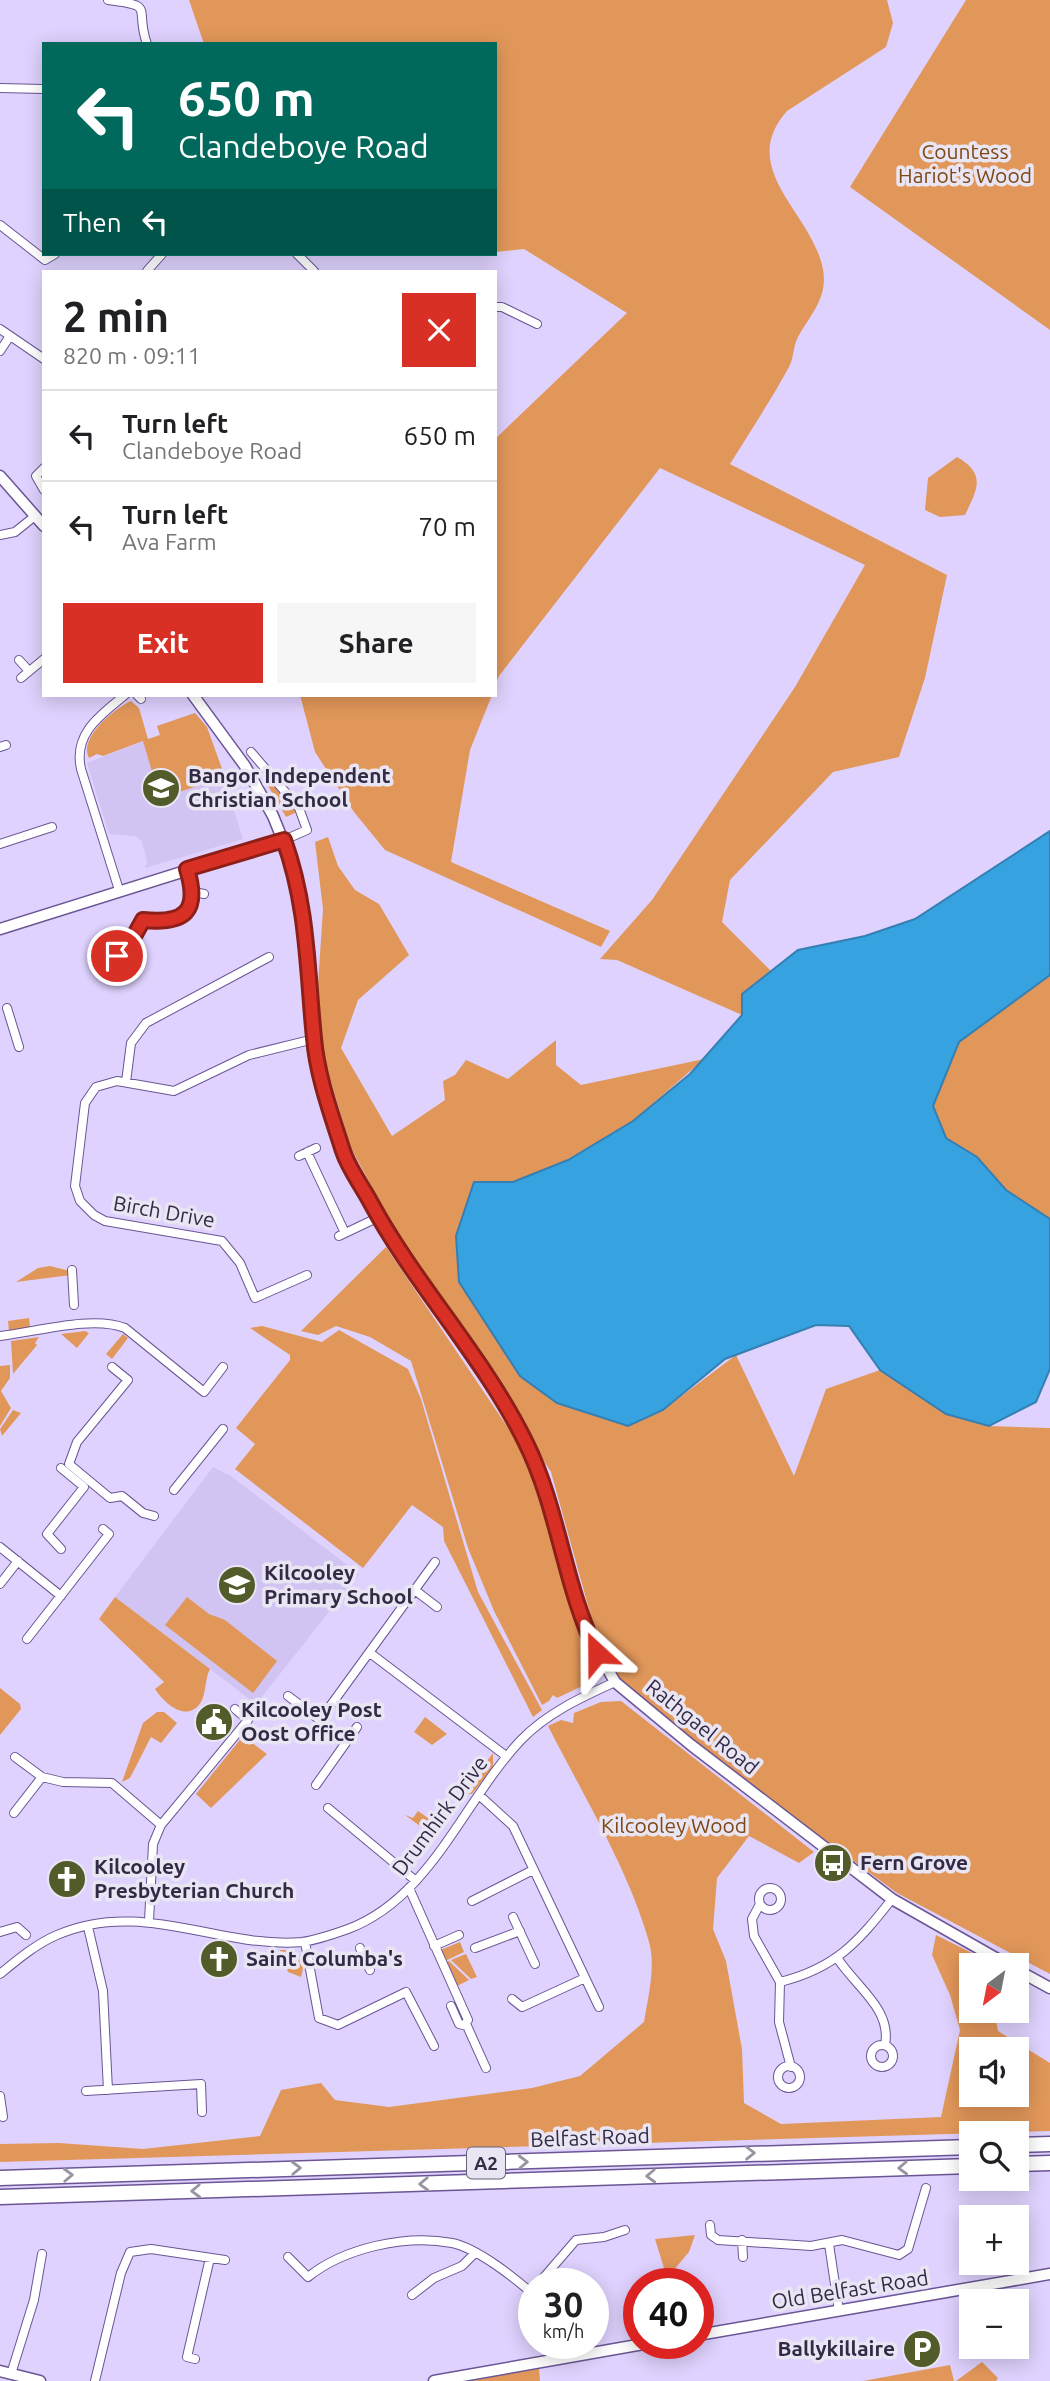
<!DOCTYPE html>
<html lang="en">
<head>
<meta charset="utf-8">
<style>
  body { margin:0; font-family:Ubuntu,sans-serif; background:#f6f6f6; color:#202124; height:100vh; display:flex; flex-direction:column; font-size:26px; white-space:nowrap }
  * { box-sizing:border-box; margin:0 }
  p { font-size:23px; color:#757577 }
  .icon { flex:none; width:38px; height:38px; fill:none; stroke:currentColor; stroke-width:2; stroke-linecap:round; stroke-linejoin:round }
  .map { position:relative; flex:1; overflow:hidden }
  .details { position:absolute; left:42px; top:270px; width:455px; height:427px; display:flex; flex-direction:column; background:#fff; border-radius:0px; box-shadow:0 4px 18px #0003 }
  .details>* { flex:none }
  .guide { position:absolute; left:42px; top:42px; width:455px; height:214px; border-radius:0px; box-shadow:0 4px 18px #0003; background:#00695c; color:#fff; overflow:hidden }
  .needle { width:46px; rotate:212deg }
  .buttons { position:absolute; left:959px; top:1953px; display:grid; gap:14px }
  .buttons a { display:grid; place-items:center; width:70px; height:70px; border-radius:0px; background:#fff; box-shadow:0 4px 18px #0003; font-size:35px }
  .speed { position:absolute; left:518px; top:2268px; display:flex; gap:14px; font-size:35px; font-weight:700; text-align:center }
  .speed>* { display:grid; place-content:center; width:91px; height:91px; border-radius:50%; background:#fff; box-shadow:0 4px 18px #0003; line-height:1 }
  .speed small { font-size:18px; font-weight:400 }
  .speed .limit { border:10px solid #d22; background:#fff; color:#111 }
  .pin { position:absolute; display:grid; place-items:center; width:60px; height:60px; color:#fff; margin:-30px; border:4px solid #fff; border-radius:50%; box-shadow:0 2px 7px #0007 }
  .me { position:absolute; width:77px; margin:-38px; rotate:336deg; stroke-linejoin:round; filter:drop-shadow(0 0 5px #0008) }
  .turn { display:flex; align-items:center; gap:24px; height:147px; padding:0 21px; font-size:32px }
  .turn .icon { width:91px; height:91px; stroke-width:2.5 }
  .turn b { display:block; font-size:49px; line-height:60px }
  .then { display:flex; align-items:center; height:66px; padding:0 21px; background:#0003; gap:14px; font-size:26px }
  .round { display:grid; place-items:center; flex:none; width:74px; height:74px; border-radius:0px; background:#f6f6f6 }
  .overview { display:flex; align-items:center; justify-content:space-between; height:119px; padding:0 21px }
  h1 { font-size:42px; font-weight:700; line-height:52px }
  .action { display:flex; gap:14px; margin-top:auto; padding:14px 21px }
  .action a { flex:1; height:80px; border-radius:0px; background:#d93025; color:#fff; font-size:28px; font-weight:700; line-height:80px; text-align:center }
  .action a+a { background:#f6f6f6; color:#202124 }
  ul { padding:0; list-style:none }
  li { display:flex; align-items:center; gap:21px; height:91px; padding:0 21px; border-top:2px solid #e0e0e0 }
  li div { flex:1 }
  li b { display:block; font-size:26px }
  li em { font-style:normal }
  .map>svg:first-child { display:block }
  .built { fill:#d1c3f2 }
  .green { fill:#e2975a; fill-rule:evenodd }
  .water { fill:#36a3e0; stroke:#357fb2; stroke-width:2 }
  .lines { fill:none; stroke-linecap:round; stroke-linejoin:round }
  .street-casing { stroke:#6b5594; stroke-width:10 }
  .secondary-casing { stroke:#6b5594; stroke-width:13 }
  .highway-casing { stroke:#6b5594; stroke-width:17 }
  .street { stroke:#fff; stroke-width:8 }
  .secondary { stroke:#fff; stroke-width:10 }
  .highway { stroke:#fff; stroke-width:14 }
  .oneway { stroke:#9994a2 }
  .route-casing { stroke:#8d1f18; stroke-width:18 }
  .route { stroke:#d93025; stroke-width:12 }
  .labels { text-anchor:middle; stroke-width:7; stroke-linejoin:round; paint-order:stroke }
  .shield { fill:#e9e5f3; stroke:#6a627a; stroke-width:2 }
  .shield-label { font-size:19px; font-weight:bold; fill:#332a46 }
  .park-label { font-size:21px; fill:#7e4815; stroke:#e9e5f3 }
  .poi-label { font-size:21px; font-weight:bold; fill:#332a46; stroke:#e9e5f3; text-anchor:start }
  .street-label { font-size:21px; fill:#332a46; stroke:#e9e5f3 }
</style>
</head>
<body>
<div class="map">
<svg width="1050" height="2381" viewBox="0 0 1050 2381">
  <rect width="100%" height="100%" fill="#dfd2fe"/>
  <path class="built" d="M195 713 207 727 243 839 145 868 147 862 142 841 135 836 109 834 87 763 160 735 157 726Z
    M213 1467 231 1476 359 1574 256 1704 115 1597Z"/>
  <path class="green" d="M189 0H887L893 23 886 47 787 111C736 169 812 212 823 269 828 298 811 314 798 337 793 346 794 358 789 367 771 400 750 432 730 464L947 575 925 678 899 757 833 772 730 880 722 922 772 972 742 994V1015L617 960 600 959 652 900 795 687 865 565 660 468 499 676 495 685V439L627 313 524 249 495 252V44H204Z
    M966 0H1050V330L850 187Z
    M957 457C987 474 977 490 965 515L940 517 925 510 928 478Z
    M300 695H492L470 750 451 862 610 931 601 947 385 850 354 812 315 752Z
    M131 701 139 708 148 739 160 735 157 726 195 713 207 727 225 777 179 792 173 773 154 778 143 741 103 756 97 754 89 758C78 738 115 708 131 701Z
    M265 775 295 811V813L286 817 263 777Z
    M328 837 338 866 355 890 379 904 409 955 358 1000 341 1048 392 1136 445 1100 443 1081 455 1075 466 1060 508 1079 556 1040V1065L581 1085 704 1059 633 1121 563 1162 512 1182 663 1410 736 1355 794 1476 826 1389 880 1370 946 1414 989 1426 1050 1428V1974L897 1893 692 1742 621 1683 599 1645 551 1472 399 1238 351 1148 315 1030 323 909 315 842Z
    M1050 975V1219L1006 1190 977 1157 946 1138 933 1106 959 1042Z
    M386 1247 523 1450 582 1638 598 1670 593 1681 557 1698 553 1695 549 1701 542 1705 494 1611 468 1548 411 1361 370 1337 336 1326 318 1335 301 1331Z
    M50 1266 70 1271 71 1275 16 1282 38 1268Z
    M29 1318 30 1328 9 1331 8 1321Z
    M262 1326 322 1342 339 1330 408 1369 421 1399 478 1592 542 1710 533 1717 444 1541 443 1527 412 1505 363 1568 235 1469 255 1444 236 1428 290 1360V1355L250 1328Z
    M85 1331 89 1333 77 1348 61 1334Z
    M123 1334 128 1338 112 1359 106 1354Z
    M39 1337 35 1343 37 1345 13 1374 11 1341Z
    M10 1365V1378L1 1391 11 1408 0 1426V1366Z
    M13 1410 21 1413 2 1436 0 1429Z
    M115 1597 210 1669C205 1678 206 1694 201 1702 187 1724 164 1703 155 1689L164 1682 99 1619Z
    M187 1597 209 1614 225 1620 277 1661 253 1693 165 1625Z
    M0 1688 20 1704 21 1709 0 1735Z
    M621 1701 814 1852 799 1863 749 1836 717 1878 713 1929 726 1961 742 2049 744 2103 781 2124 941 2117 960 2030 950 1995 932 1955 936 1935 996 1965H971V2011H994L998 2031 1050 2063V2131L0 2162V2144L59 2143 143 2149 260 2136 281 2090 321 2083 335 2100 389 2107 532 2088 580 2076 644 2022C648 1997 656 1967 649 1942 629 1870 582 1793 548 1726L561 1720 573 1723 574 1713 601 1702ZM971 2049H1017V2095H971Z
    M157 1712H164L177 1723 161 1743 151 1737 130 1778 122 1782 143 1723Z
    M425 1717 447 1734 432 1745 414 1732Z
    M243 1736 267 1754 211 1808 196 1794Z
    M493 1753V1767L472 1794 463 1793Z
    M418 1811 435 1823 428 1832 405 1815 413 1818Z
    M460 1942 464 1952 443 1962 438 1951Z
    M280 1950H294C305 1956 304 1967 301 1977L288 1972Z
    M466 1954 477 1977 471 1979 451 1960Z
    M449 1961 469 1980 455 1987 444 1963Z
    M695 2235 689 2252 667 2278 655 2239Z
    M982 2362 998 2378 996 2381H956Z
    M950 2365 954 2381H863Z
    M539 2368 540 2381H470Z"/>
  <path class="water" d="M1050 831V975L959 1042 933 1106 946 1138 977 1157 1006 1190 1050 1219V1369L1036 1402 989 1426 946 1414 880 1370 849 1326 816 1325 725 1359 663 1410 628 1426 557 1403 520 1376 459 1282 456 1236 474 1182H513L568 1160 633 1121 690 1074 742 1015V994L798 950 865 936 915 919Z"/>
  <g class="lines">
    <defs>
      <path id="street" d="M108 0C157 6 134 7 147 44
        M0 88 44 89
        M0 225 45 260 55 254
        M297 254 314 271
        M147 271 162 254
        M495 307H502L537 324
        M0 329 44 359
        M0 351 10 336
        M44 468 36 476 44 490
        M0 535 15 532 35 516
        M19 660 29 671
        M21 678 44 659
        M137 695 141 699
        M0 747 6 745
        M251 752 299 808 307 830 284 840
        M0 844 52 827
        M119 890 81 769C73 733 101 715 125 695
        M194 892 204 894
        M114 980 106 965 128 947 143 920C183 924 201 911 186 869
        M7 1008 19 1047
        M126 1082 131 1043 146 1023 269 957
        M307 1152 345 1233
        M299 1156 316 1148
        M339 1236 379 1217
        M72 1270 74 1305
        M307 1275 255 1298 240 1263 222 1241 105 1221 94 1215 80 1201 75 1186 85 1103 96 1087 117 1081 174 1091 249 1055 314 1039
        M0 1336C36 1332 92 1315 125 1328L204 1392 223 1367
        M112 1367 128 1380 77 1442 69 1464 110 1498 122 1496 143 1513 154 1516
        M174 1490 223 1429
        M0 1547 61 1596
        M61 1549 47 1534 84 1487 61 1468
        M0 1584 18 1561
        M416 1591 437 1607
        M27 1639 109 1534 103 1529
        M370 1653 506 1756
        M288 1696 320 1720 435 1562
        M15 1757 42 1777 63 1782 112 1783 161 1825
        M316 1785 357 1727
        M479 1795 513 1826 599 2007
        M328 1808 416 1881
        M14 1813 42 1777
        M409 1888 468 2020 464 2025
        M759 1899a11 11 0 1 1 22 0a11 11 0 1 1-22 0Z
        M472 1901 533 1870
        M760 1904 752 1919 754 1936 780 1982 779 2022 791 2067
        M513 1917 535 1964
        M149 1921 153 1844 161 1825 248 1720 235 1709
        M88 1927 103 1991 108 2090
        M0 1932 17 1927 26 1935
        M305 1942 319 2018 338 2025 406 1992 434 2046
        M434 1946 459 1935
        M360 1948 370 1970
        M475 1948 520 1931
        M838 1959C856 1987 892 2009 885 2045
        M0 1974C17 1960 36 1944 57 1935 142 1898 219 1949 302 1942 317 1940 334 1934 348 1929 431 1898 464 1800 521 1740 547 1713 582 1697 615 1682
        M780 1982C836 1968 858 1942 892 1899
        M512 1999 522 2007 585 1978
        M451 2006 459 2024 467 2026 486 2068
        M871 2056a11 11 0 1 1 22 0a11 11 0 1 1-22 0Z
        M778 2077a11 11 0 1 1 22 0a11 11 0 1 1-22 0Z
        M86 2091 201 2084 202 2112
        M0 2096 3 2117
        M710 2225 711 2235 718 2240 811 2246 842 2240 899 2255 908 2249 926 2188
        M742 2240 743 2257
        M829 2244 839 2311
        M288 2257 308 2277C344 2248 406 2234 452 2243 477 2248 515 2278 534 2295
        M538 2284 576 2240 604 2237 625 2230
        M412 2295 434 2278 462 2266 474 2254
        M562 2343 566 2358
        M195 2359 187 2357 210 2258
        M11 2374 34 2300 42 2254
        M95 2381 121 2273 130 2252 151 2249 225 2260"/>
      <path id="secondary" d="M0 476 44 526
        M193 695 245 766 273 816 292 863 309 953 315 1051 344 1154 391 1240 505 1406 525 1441 554 1513 585 1629 615 1682 691 1745 892 1899 1008 1965
        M0 929 284 840
        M1017 1970 1050 1988
        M698 2335 1050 2274
        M0 2371 40 2381
        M434 2381 649 2343"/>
      <path id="highway" d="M1017 2145 1050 2144
        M1017 2164 1050 2163
        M0 2178 971 2147
        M0 2197 971 2166"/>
    </defs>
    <use href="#street" class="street-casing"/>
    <use href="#secondary" class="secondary-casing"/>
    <use href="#highway" class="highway-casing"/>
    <use href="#street" class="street"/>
    <use href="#secondary" class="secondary"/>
    <use href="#highway" class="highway"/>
  </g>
  <defs><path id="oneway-chevron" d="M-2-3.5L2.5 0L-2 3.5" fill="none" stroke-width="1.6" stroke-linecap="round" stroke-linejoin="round" transform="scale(1.75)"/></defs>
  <g class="oneway">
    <use href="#oneway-chevron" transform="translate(750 2153) rotate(-1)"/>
    <use href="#oneway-chevron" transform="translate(523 2162) rotate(-2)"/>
    <use href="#oneway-chevron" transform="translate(296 2168) rotate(-2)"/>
    <use href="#oneway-chevron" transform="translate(903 2168) rotate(178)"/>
    <use href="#oneway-chevron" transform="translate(68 2175) rotate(-2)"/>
    <use href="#oneway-chevron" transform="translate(651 2176) rotate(178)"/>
    <use href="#oneway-chevron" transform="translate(424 2184) rotate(178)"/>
    <use href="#oneway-chevron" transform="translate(196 2191) rotate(178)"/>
  </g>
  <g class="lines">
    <defs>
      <path id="route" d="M117 956 128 947 143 920C185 924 200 912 187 869L284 840C308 907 307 969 314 1038 317 1076 332 1116 343 1151 349 1169 362 1186 371 1203 416 1286 484 1357 526 1443 559 1510 564 1586 597 1653"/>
    </defs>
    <use href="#route" class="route-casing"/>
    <use href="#route" class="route"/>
  </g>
  <defs>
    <symbol id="school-disc" viewBox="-11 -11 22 22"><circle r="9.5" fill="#525b2a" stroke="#e9e5f3"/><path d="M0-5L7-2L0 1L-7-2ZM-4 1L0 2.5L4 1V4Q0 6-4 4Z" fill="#fff"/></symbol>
    <symbol id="civic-disc" viewBox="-11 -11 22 22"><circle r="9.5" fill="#525b2a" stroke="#e9e5f3"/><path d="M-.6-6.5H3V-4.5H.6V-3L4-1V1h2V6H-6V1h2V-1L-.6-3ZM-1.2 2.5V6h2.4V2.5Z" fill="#fff"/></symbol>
    <symbol id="bus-disc" viewBox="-11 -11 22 22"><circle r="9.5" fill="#525b2a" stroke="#e9e5f3"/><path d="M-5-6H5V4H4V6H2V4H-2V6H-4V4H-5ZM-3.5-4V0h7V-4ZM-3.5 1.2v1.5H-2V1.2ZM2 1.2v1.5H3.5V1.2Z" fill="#fff"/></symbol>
    <symbol id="church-disc" viewBox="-11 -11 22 22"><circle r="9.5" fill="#525b2a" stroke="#e9e5f3"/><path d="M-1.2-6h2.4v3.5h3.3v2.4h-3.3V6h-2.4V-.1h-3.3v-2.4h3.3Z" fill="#fff"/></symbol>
    <symbol id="parking-disc" viewBox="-11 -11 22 22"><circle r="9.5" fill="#525b2a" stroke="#e9e5f3"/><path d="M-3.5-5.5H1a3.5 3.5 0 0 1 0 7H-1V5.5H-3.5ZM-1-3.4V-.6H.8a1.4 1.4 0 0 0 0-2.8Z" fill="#fff"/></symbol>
  </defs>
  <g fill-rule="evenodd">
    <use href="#school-disc" x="139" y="766" width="44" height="44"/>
    <use href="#school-disc" x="215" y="1563" width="44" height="44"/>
    <use href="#civic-disc" x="192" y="1700" width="44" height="44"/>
    <use href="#bus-disc" x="811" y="1841" width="44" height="44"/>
    <use href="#church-disc" x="45" y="1857" width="44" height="44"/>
    <use href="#church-disc" x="197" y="1937" width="44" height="44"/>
    <use href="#parking-disc" x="900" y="2327" width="44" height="44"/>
  </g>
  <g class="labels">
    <rect class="shield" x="467" y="2147.5" width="38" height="31" rx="5"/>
    <g class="shield-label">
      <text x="486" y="2170">A2</text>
    </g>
    <g class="park-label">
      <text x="965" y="159">Countess<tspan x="965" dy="24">Hariot's Wood</tspan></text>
      <text x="674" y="1833">Kilcooley Wood</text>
    </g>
    <g class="poi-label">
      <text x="188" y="783">Bangor Independent<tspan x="188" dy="24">Christian School</tspan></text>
      <text x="264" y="1580">Kilcooley<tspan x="264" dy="24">Primary School</tspan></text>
      <text x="241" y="1717">Kilcooley Post<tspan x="241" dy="24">Oost Office</tspan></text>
      <text x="860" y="1870">Fern Grove</text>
      <text x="94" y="1874">Kilcooley<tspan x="94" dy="24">Presbyterian Church</tspan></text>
      <text x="246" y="1966">Saint Columba's</text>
      <text x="895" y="2356" text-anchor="end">Ballykillaire</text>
    </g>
    <g class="street-label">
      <text transform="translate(164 1212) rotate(10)" y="7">Birch Drive</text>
      <text transform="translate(702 1727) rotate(39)" y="7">Rathgael Road</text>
      <text transform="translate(440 1816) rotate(-53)" y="7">Drumhirk Drive</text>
      <text transform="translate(590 2138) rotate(-2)" y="7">Belfast Road</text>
      <text transform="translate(850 2290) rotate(-9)" y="7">Old Belfast Road</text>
    </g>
  </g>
</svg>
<div class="buttons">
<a><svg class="needle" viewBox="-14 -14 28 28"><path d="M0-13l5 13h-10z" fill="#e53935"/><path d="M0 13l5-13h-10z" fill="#757577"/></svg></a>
<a><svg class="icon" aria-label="sound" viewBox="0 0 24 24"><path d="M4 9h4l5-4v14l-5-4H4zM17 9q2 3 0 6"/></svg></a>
<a><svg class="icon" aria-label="search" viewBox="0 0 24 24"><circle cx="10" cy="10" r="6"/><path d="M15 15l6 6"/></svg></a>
<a>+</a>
<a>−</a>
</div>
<div class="speed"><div>30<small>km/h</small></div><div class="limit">40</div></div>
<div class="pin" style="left:117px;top:956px;background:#d93025"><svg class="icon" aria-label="arrive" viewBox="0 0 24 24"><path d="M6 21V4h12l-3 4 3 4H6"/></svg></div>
<svg class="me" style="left:597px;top:1653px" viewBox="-20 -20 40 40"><path d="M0-17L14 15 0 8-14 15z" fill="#d93025" stroke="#fff" stroke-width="4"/></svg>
<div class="guide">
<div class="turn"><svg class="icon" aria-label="left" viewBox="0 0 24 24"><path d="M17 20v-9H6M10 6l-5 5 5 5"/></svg><div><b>650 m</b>Clandeboye Road</div></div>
<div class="then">Then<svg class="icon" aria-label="left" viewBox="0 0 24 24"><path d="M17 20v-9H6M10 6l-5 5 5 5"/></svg></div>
</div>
<section class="details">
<div class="overview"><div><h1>2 min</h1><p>820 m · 09:11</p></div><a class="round" style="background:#d93025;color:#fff"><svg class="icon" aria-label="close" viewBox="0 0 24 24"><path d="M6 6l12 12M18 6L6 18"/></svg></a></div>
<ul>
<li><svg class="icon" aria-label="left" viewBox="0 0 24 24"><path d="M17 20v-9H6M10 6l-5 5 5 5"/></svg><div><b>Turn left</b><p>Clandeboye Road</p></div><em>650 m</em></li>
<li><svg class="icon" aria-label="left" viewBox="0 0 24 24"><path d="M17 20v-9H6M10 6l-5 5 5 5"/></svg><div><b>Turn left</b><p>Ava Farm</p></div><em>70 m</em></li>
</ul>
<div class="action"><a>Exit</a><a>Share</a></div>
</section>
</div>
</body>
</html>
